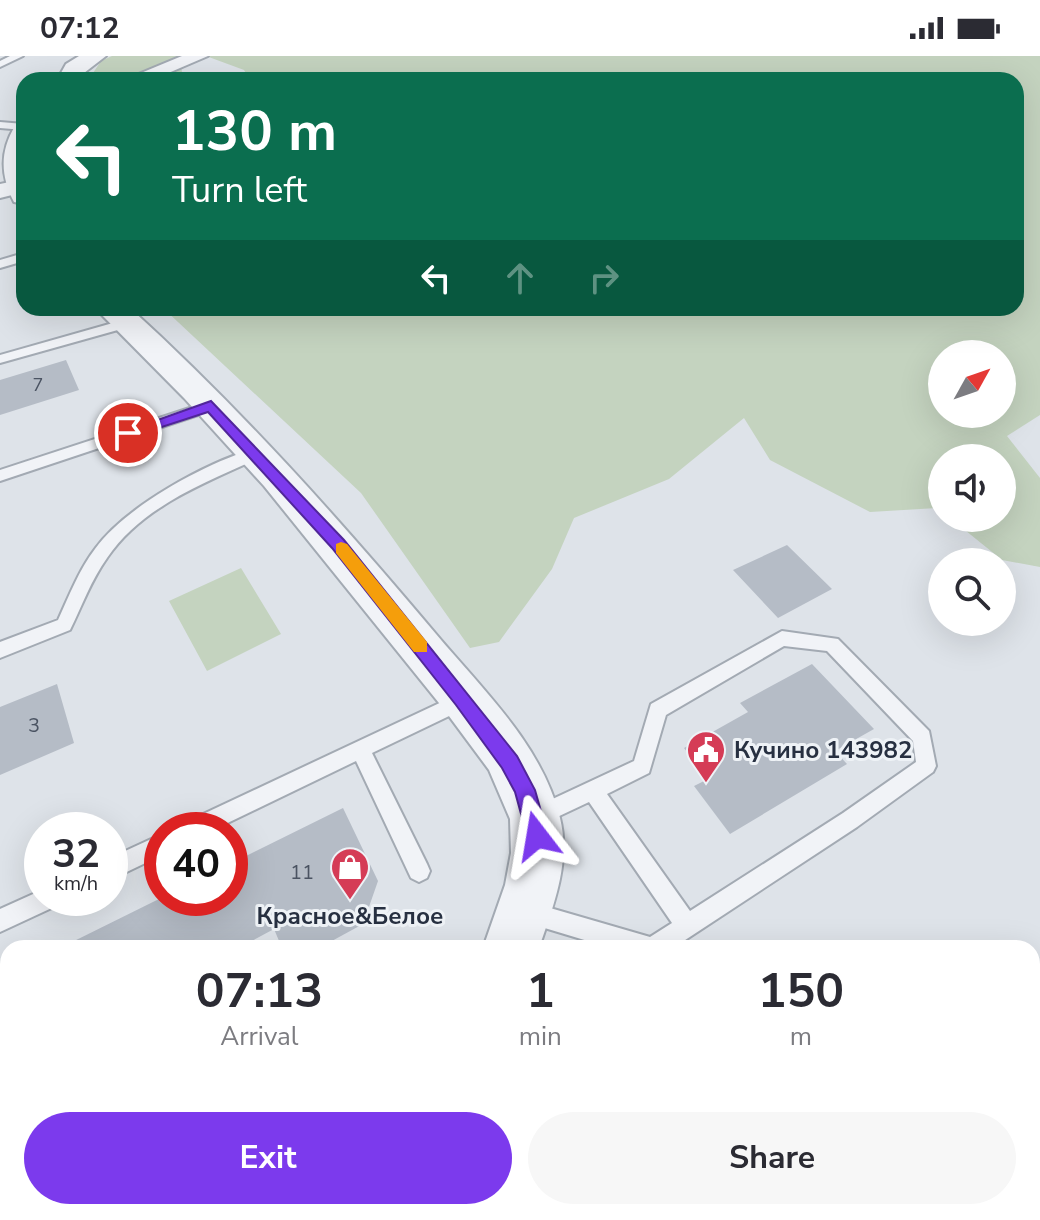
<!DOCTYPE html>
<html lang="en">
<head>
<meta charset="utf-8">
<style>
  body { margin:0; font-family:"Nunito Sans",sans-serif; background:#f7f7f7; color:#2b2b33; height:100vh; display:flex; flex-direction:column; font-size:30px; white-space:nowrap }
  * { box-sizing:border-box; margin:0 }
  p { font-size:26px; color:#7c7c81 }
  .icon { flex:none; width:44px; height:44px; fill:none; stroke:currentColor; stroke-width:2; stroke-linecap:round; stroke-linejoin:round }
  .map { position:relative; flex:1; overflow:hidden }
  .drawer { position:absolute; left:0px; top:884px; width:1040px; height:280px; display:flex; flex-direction:column; background:#fff; border-radius:24px 24px 0 0; box-shadow:0 8px 32px #0002 }
  .drawer>* { flex:none }
  .banner { position:absolute; left:16px; top:16px; width:1008px; height:244px; border-radius:24px; box-shadow:0 8px 32px #0002; background:#0b6e4f; color:#fff; overflow:hidden }
  .needle { width:52px; rotate:50deg }
  .fabs { position:absolute; left:928px; top:284px; display:grid; gap:16px }
  .fabs a { display:grid; place-items:center; width:88px; height:88px; border-radius:50%; background:#fff; box-shadow:0 8px 32px #0002; font-size:40px }
  .speed { position:absolute; left:24px; top:756px; display:flex; gap:16px; font-size:40px; font-weight:700; text-align:center }
  .speed>* { display:grid; place-content:center; width:104px; height:104px; border-radius:50%; background:#fff; box-shadow:0 8px 32px #0002; line-height:1 }
  .speed small { font-size:20px; font-weight:400 }
  .speed .limit { border:12px solid #d22; background:#fff; color:#111 }
  .pin { position:absolute; display:grid; place-items:center; width:68px; height:68px; color:#fff; margin:-34px; border:4px solid #fff; border-radius:50%; box-shadow:0 2px 8px #0007 }
  .me { position:absolute; width:88px; margin:-44px; rotate:346deg; stroke-linejoin:round; filter:drop-shadow(0 0 6px #0008) }
  .turn { display:flex; align-items:center; gap:28px; height:168px; padding:0 24px; font-size:36px }
  .turn .icon { width:104px; height:104px; stroke-width:2.5 }
  .turn b { display:block; font-size:56px; line-height:68px }
  .lanes { display:flex; align-items:center; height:76px; padding:0 24px; background:#0003; justify-content:center; gap:40px; direction:ltr }
  .lanes .off { opacity:.35 }
  .eta { display:flex; justify-content:space-evenly; align-items:center; height:136px; text-align:center }
  .eta b { font-size:48px; font-weight:700; line-height:56px }
  .action { display:flex; gap:16px; margin-top:auto; padding:16px 24px }
  .action a { flex:1; height:92px; border-radius:48px; background:#7c3aed; color:#fff; font-size:32px; font-weight:700; line-height:92px; text-align:center }
  .action a+a { background:#f7f7f7; color:#2b2b33 }
  .status { display:flex; justify-content:space-between; align-items:center; height:56px; padding:0 40px; background:#fff; direction:ltr }
  .status svg { height:22px; fill:currentColor }
  .map>svg:first-child { display:block }
  .green { fill:#c4d3bf; fill-rule:evenodd }
  .building { fill:#b5bcc6 }
  .lines { fill:none; stroke-linecap:round; stroke-linejoin:round }
  .service-casing { stroke:#a3aab3; stroke-width:4 }
  .minor-casing { stroke:#a3aab3; stroke-width:4 }
  .tertiary-casing { stroke:#a3aab3; stroke-width:4 }
  .service { fill:#f1f3f7; fill-rule:evenodd }
  .minor { fill:#f1f3f7; fill-rule:evenodd }
  .tertiary { fill:#f1f3f7; fill-rule:evenodd }
  .secondary { fill:#fff; fill-rule:evenodd }
  .route { fill:#7c3aed; stroke:#51269a; stroke-width:2 }
  .slow { fill:#f59e0b }
  .labels { text-anchor:middle; stroke-width:6; stroke-linejoin:round; paint-order:stroke }
  .far-number-label { font-size:18px; fill:#4a5362 }
  .number-label { font-size:20px; fill:#4a5362 }
  .poi-label { font-size:24px; font-weight:bold; fill:#273041; stroke:#eef2f6; text-anchor:start }
</style>
</head>
<body>
<div class="status"><b>07:12</b><svg viewBox="0 0 49 12"><path d="M0 12V9h3v3zM5 12V6h3v6zM10 12V3h3v9zM15 12V0h3v12zM26 1h20v11H26zM47 4h2v5h-2z"/></svg></div>
<div class="map">
<svg width="1040" height="1164" viewBox="0 0 1040 1164">
  <rect width="100%" height="100%" fill="#dee3e9"/>
  <path class="green" d="M112 0H194L181 4 182 18 175 24H97L93 17 101 5Z
    M206 0H1040V359L1007 380 1040 422V511L1002 504 950 462H1002V402H942V456L937 452 870 456 770 404 744 362 669 423 574 462 552 513 499 586 470 592 361 437 163 252H1016V24H250L244 14ZM942 298H1002V358H942Z
    M241 512 281 578 207 615 169 545Z"/>
  <path class="building" d="M66 304 79 334 0 359V324Z
    M787 489 832 533 778 562 733 514Z
    M812 608 874 673 835 695 847 708 730 778 694 730 708 723 684 692 748 656 740 647Z
    M57 628 74 687 0 719V651Z
    M343 752 378 825 363 868 319 892H282L274 873 239 892H60L161 842H230V808Z"/>
  <g class="lines">
    <defs>
      <path id="service" d="M10 0H23L0 11V5Z
        M0 66 24 68V74L0 72Z
        M24 197V205L0 212V204Z
        M127 263 134 267 132 270 0 307V299Z
        M211 345 216 347V353L0 425V414Z
        M256 392 264 397 261 401C206 427 143 449 107 502 91 524 82 550 70 574L0 602V586L58 564C69 540 79 514 95 493 126 450 206 407 256 392Z
        M782 575 838 583 929 675 936 710 933 716 857 771 673 892H611L518 864 515 856 518 848 526 845 650 881 672 867 589 746 536 771 529 768 526 761 529 754 634 705 651 648ZM784 590 827 595 913 685 916 706 843 757 690 855 607 738 649 717 666 659Z
        M463 636 470 638 472 644 470 650 372 697 427 808 430 815 427 822 419 826 411 822 356 705 213 774H181L184 767Z
        M162 778V799L110 824V802Z
        M42 834V842H59L56 850 0 876V853Z
        M1040 947V1037L1032 1040V950Z"/>
      <path id="minor" d="M182 0H208L152 24H124Z
        M19 124 24 126V136L0 142V128Z"/>
      <path id="tertiary" d="M79 0H106L84 17 81 24H57L66 8Z
        M24 67V148L14 146C0 119 0 95 15 70Z
        M95 252H130C241 353 340 464 436 578 483 634 542 689 560 762 571 806 553 851 539 892H483L505 829 511 797 510 763 489 714 443 652 264 430 184 342Z"/>
    </defs>
    <use href="#service" class="service-casing"/>
    <use href="#minor" class="minor-casing"/>
    <use href="#tertiary" class="tertiary-casing"/>
    <use href="#service" class="service"/>
    <use href="#minor" class="minor"/>
    <use href="#tertiary" class="tertiary"/>
    <path class="secondary" d="M1032 1105 1040 1107V1164H1019L1008 1156H1032Z
      M32 1156H109L105 1164H29Z"/>
  </g>
  <path class="route" d="M211 345 344 484 517 700 535 734 548 780 545 787 537 790 529 787 515 736 502 712 456 649 332 492 208 356 128 382 121 377Z"/>
  <path class="slow" d="M341 486 347 488 427 586V596H414L336 497V488Z"/>
  <defs>
    <symbol id="civic-pin" viewBox="-11 -11 22 30"><path d="M0 17L-7.5 6A9.5 9.5 0 1 1 7.5 6Z" fill="#d53c56" stroke="#eef2f6"/><path d="M-.6-6.5H3V-4.5H.6V-3L4-1V1h2V6H-6V1h2V-1L-.6-3ZM-1.2 2.5V6h2.4V2.5Z" fill="#fff"/></symbol>
    <symbol id="shop-pin" viewBox="-11 -11 22 30"><path d="M0 17L-7.5 6A9.5 9.5 0 1 1 7.5 6Z" fill="#d53c56" stroke="#eef2f6"/><path d="M-5-2.5h2.3a2.7 3.5 0 0 1 5.4 0H5L5.5 6h-11ZM-1.5-2.5h3a1.5 2.3 0 0 0-3 0Z" fill="#fff"/></symbol>
  </defs>
  <g fill-rule="evenodd">
    <use href="#civic-pin" x="684" y="672" width="44" height="60"/>
    <use href="#shop-pin" x="328" y="789" width="44" height="60"/>
  </g>
  <g class="labels">
    <g class="far-number-label">
      <text x="38" y="335">7</text>
    </g>
    <g class="number-label">
      <text x="34" y="676">3</text>
      <text x="302" y="823">11</text>
    </g>
    <g class="poi-label">
      <text x="734" y="702">Кучино 143982</text>
      <text x="350" y="868" text-anchor="middle">Красное&amp;Белое</text>
    </g>
  </g>
</svg>
<div class="fabs">
<a><svg class="needle" viewBox="-14 -14 28 28"><path d="M0-13l5 13h-10z" fill="#e53935"/><path d="M0 13l5-13h-10z" fill="#7c7c81"/></svg></a>
<a><svg class="icon" aria-label="sound" viewBox="0 0 24 24"><path d="M4 9h4l5-4v14l-5-4H4zM17 9q2 3 0 6"/></svg></a>
<a><svg class="icon" aria-label="search" viewBox="0 0 24 24"><circle cx="10" cy="10" r="6"/><path d="M15 15l6 6"/></svg></a>
</div>
<div class="speed"><div>32<small>km/h</small></div><div class="limit">40</div></div>
<div class="pin" style="left:128px;top:377px;background:#d93025"><svg class="icon" aria-label="arrive" viewBox="0 0 24 24"><path d="M6 21V4h12l-3 4 3 4H6"/></svg></div>
<svg class="me" style="left:537px;top:780px" viewBox="-20 -20 40 40"><path d="M0-17L14 15 0 8-14 15z" fill="#7c3aed" stroke="#fff" stroke-width="4"/></svg>
<div class="banner">
<div class="turn"><svg class="icon" aria-label="left" viewBox="0 0 24 24"><path d="M17 20v-9H6M10 6l-5 5 5 5"/></svg><div><b>130 m</b>Turn left</div></div>
<div class="lanes"><svg class="icon" aria-label="left" viewBox="0 0 24 24"><path d="M17 20v-9H6M10 6l-5 5 5 5"/></svg><svg class="icon off" aria-label="ahead" viewBox="0 0 24 24"><path d="M12 20V5M6 11l6-6 6 6"/></svg><svg class="icon off" aria-label="right" viewBox="0 0 24 24"><path d="M7 20v-9h11M14 6l5 5-5 5"/></svg></div>
</div>
<section class="drawer">
<div class="eta">
<div><b>07:13</b><p>Arrival</p></div>
<div><b>1</b><p>min</p></div>
<div><b>150</b><p>m</p></div>
</div>
<div class="action"><a>Exit</a><a>Share</a></div>
</section>
</div>
</body>
</html>
